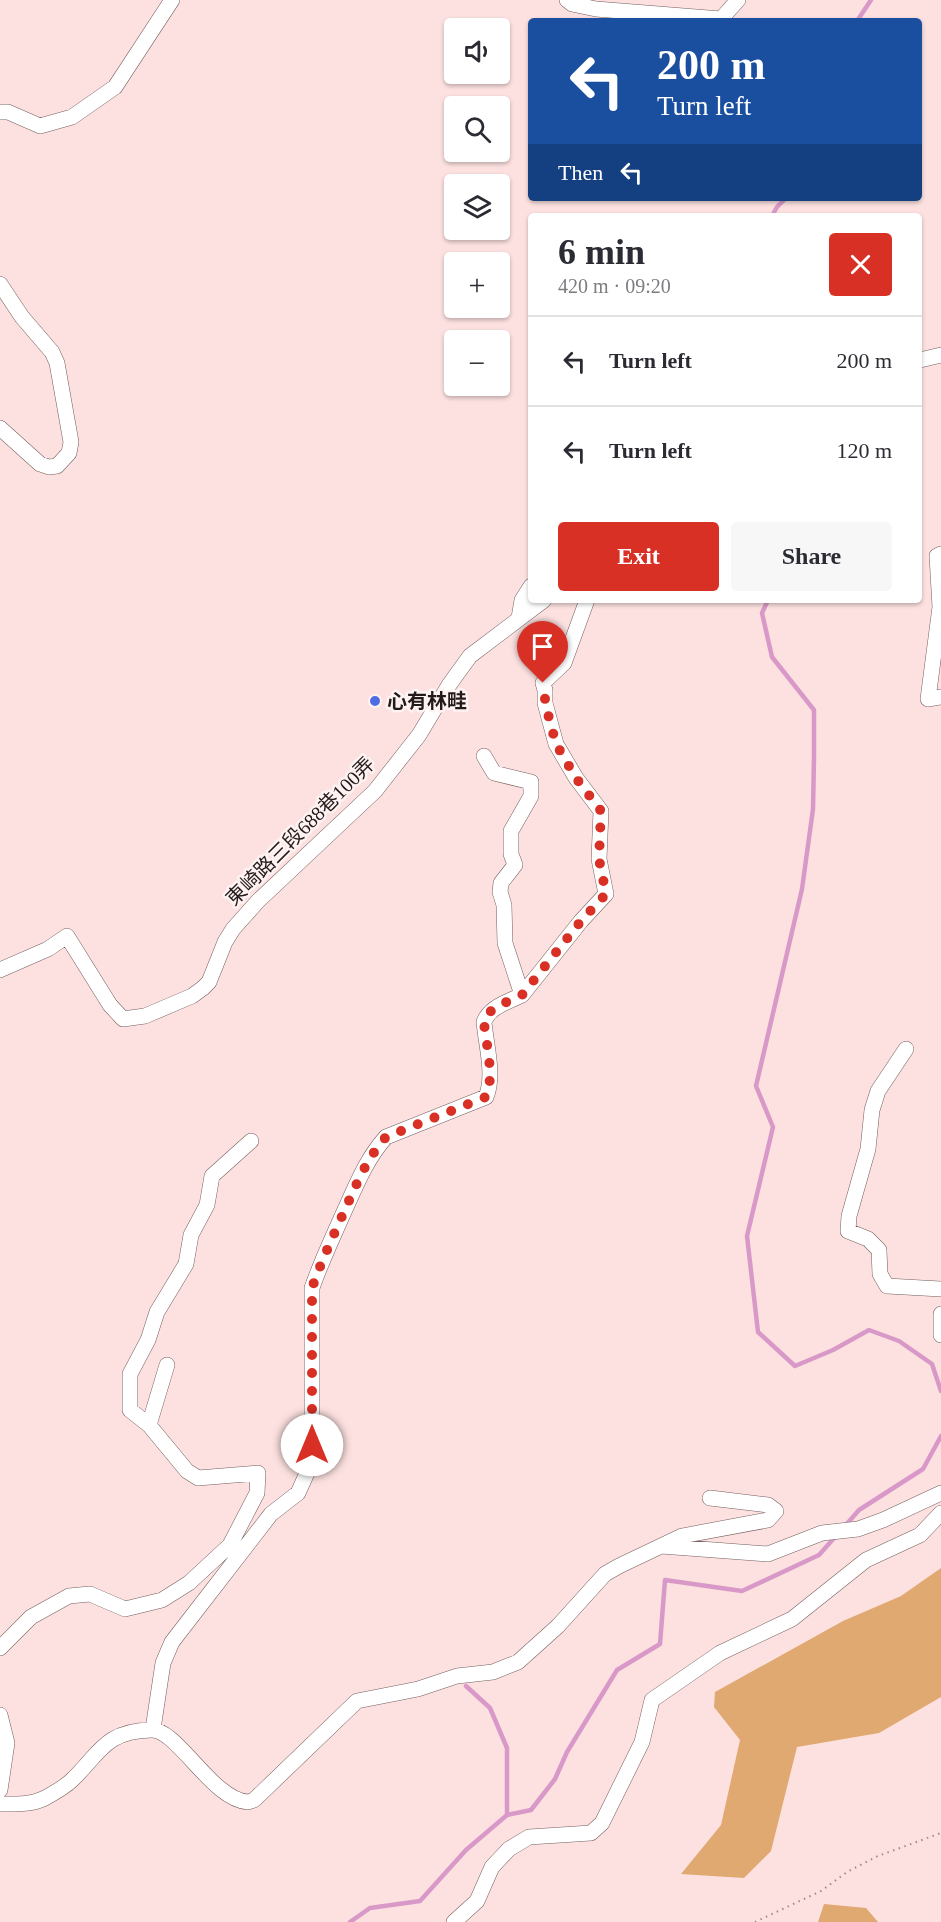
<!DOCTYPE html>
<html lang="en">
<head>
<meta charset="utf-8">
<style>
  body { margin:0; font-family:"Times New Roman","Noto Sans TC",serif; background:#f7f7f7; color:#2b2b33; height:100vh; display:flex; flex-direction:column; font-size:22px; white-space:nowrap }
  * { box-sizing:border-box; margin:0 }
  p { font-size:20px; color:#7c7c81 }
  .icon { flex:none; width:33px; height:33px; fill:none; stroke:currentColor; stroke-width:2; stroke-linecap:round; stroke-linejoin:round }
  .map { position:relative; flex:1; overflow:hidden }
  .sheet { position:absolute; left:528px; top:213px; width:394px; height:390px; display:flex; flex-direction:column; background:#fff; border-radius:6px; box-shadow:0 2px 4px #0004 }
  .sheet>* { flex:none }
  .hud { position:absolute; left:528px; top:18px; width:394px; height:183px; border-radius:6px; box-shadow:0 2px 4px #0004; background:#1a4fa0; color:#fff; overflow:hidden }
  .buttons { position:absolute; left:444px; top:18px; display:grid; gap:12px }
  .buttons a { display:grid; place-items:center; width:66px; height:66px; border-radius:6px; background:#fff; box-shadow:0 2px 4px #0004; font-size:30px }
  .pin { position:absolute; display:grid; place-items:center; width:51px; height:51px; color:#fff; margin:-62px -26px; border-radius:50% 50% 50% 0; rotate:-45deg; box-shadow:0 0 6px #0007 }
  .pin .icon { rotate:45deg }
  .me { position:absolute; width:66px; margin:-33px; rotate:0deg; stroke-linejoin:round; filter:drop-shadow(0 0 4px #0008) }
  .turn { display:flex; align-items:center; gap:21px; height:126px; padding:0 30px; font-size:27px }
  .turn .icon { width:78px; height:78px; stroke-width:2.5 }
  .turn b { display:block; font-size:42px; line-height:51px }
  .then { display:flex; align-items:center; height:57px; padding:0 30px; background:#0003; gap:12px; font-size:22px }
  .round { display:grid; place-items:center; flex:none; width:63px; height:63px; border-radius:6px; background:#f7f7f7 }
  .headline { display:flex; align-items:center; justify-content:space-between; height:102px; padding:0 30px }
  h1 { font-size:36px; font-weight:700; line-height:45px }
  .action { display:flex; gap:12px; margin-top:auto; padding:12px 30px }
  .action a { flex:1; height:69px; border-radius:6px; background:#d93025; color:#fff; font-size:24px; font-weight:700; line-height:69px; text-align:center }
  .action a+a { background:#f7f7f7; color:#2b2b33 }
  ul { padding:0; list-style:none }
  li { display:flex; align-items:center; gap:18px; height:90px; padding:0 30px; border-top:2px solid #e1e1e2 }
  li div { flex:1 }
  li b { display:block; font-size:22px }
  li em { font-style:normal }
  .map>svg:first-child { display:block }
  .forest { fill:#e0a971 }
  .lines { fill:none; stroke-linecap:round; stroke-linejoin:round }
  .stream { stroke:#d999c8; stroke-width:4.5 }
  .minor-casing { stroke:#755f5e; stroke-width:16 }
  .path { stroke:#9e8b8b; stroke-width:2; stroke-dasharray:1.5 4.5; stroke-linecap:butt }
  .minor { stroke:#fff; stroke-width:15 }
  .route { stroke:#d93025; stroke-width:10; stroke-dasharray:0 18 }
  .poi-dot { fill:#506ce1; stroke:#fef3f2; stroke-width:2 }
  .labels { text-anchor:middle; stroke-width:5; stroke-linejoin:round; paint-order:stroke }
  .poi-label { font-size:20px; font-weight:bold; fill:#231a1a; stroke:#fef3f2; text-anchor:start }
  .street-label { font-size:20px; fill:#231a1a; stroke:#fef3f2 }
</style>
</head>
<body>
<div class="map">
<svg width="941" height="1922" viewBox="0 0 941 1922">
  <rect width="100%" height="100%" fill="#fce1e0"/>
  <path class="forest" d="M941 1568V1697L879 1733 797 1747 771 1851 744 1878 681 1874 721 1825 740 1740 714 1707 715 1692 843 1621 901 1596Z
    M824 1904 866 1908 878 1922H818Z"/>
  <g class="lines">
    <path class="stream" d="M857 21 871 0
      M772 216 777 207 786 198
      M768 600 762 613 772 657 814 710V757L813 809 802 889 756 1086 773 1127 747 1236 758 1332 795 1366 833 1350 869 1330 899 1341 932 1364 941 1391
      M845 1526 859 1510 923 1469 941 1436
      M466 1686 490 1708 507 1748V1815
      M350 1922 370 1908 420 1901 466 1850 507 1815 531 1810 555 1779 567 1752 617 1670 660 1644 665 1580 742 1591 819 1555 835 1537"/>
    <defs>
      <path id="minor" d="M567 0 572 4 596 9 721 19 738 0
        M0 112H8L40 126 72 117 115 87 172 0
        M0 284 22 317 52 352 57 363 71 442 69 453 57 466 49 467 40 464 0 428
        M920 360 941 355
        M941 554 937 556 940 607 928 699 941 697
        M519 618 522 600 531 586
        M0 970 48 949 67 936 110 1005 123 1019 145 1016 192 996 203 988 209 982 225 942 233 929 258 901 375 791 419 735 449 685 470 656 544 600
        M522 995 581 921 606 894 599 859 601 811 576 778 556 744 545 703V690L543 683 564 663 587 600
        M906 1049 878 1091 872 1110 868 1149 849 1216 848 1231 868 1239 879 1250 880 1274 887 1286 941 1289
        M941 1314V1335
        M149 1425 167 1365
        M661 1546 768 1554 822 1533 858 1529 883 1520 941 1493
        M0 1648 31 1617 69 1596 90 1594 125 1609 162 1600 189 1583 230 1545 257 1493 258 1473 198 1478 187 1471 149 1425 130 1410V1374L148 1340 157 1312 186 1264 191 1235 207 1205 212 1176 251 1141
        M0 1715 7 1743 0 1790
        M153 1729 163 1663 172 1642 271 1514 298 1493 307 1473 312 1445V1288C321 1262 332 1239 343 1214 355 1188 366 1159 386 1137L486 1097C495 1076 486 1045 484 1022 489 1007 508 1002 522 995L505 943 504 905 500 892 501 883 515 865 511 854V831L531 796V782L494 773 484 756
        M0 1804C15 1804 31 1805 45 1798 54 1793 65 1787 72 1780 100 1753 105 1731 151 1730 177 1728 212 1800 248 1802L254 1800 357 1701 418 1689 457 1676 493 1672 518 1662 558 1626 605 1574 619 1566 682 1536 768 1520 776 1511 768 1505 710 1498
        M454 1922 477 1901 492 1867 509 1849 529 1837 591 1833 602 1823 642 1742 652 1700 720 1653 792 1619 866 1560 920 1535 941 1513"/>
    </defs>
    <use href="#minor" class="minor-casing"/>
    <path class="path" d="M755 1922 821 1891 847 1872 878 1856 941 1833"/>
    <use href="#minor" class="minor"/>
  </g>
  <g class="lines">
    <path class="route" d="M312 1445V1288C321 1262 332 1239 343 1214 355 1188 366 1159 386 1137L486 1097C495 1076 486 1045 484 1022L491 1011 502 1004 522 995 581 921 606 894 599 859 601 811 576 778 556 744 545 703V690L543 683"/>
  </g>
  <circle class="poi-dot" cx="375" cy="701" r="6"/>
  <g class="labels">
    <g class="poi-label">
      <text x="387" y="708">心有林畦</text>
    </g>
    <g class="street-label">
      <text transform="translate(300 831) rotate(-45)" y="7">東崎路三段688巷100弄</text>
    </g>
  </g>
</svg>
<div class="buttons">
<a><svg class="icon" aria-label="sound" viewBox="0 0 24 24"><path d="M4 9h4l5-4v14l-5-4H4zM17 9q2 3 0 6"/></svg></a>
<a><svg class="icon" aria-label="search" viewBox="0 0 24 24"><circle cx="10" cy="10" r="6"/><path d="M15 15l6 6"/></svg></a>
<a><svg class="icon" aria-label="layers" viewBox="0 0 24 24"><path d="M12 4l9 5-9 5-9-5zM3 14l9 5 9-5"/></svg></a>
<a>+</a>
<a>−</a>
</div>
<div class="pin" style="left:543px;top:683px;background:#d93025"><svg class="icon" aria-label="arrive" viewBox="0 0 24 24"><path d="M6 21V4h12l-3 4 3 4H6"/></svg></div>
<svg class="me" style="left:312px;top:1445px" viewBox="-20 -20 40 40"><circle r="19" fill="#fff"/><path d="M0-13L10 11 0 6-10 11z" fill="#d93025"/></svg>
<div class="hud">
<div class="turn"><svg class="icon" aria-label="left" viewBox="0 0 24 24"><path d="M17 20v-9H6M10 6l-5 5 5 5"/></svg><div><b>200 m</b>Turn left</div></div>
<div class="then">Then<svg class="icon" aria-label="left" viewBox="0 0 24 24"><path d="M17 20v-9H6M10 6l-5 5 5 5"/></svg></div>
</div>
<section class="sheet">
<div class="headline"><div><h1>6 min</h1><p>420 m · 09:20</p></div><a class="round" style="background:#d93025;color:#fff"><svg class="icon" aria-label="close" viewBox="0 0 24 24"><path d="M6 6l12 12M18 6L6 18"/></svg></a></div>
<ul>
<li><svg class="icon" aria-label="left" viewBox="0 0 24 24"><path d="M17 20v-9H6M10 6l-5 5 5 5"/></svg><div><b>Turn left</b></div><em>200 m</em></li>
<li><svg class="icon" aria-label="left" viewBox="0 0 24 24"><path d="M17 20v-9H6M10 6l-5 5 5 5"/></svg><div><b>Turn left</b></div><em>120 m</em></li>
</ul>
<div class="action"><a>Exit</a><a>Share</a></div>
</section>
</div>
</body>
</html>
